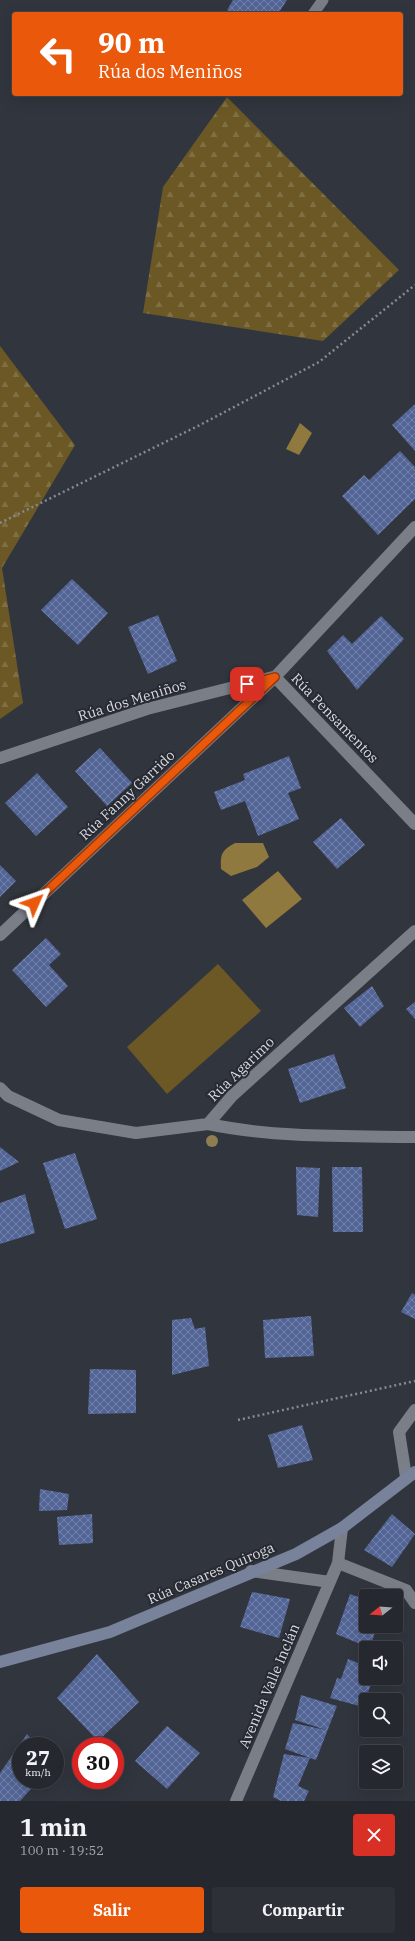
<!DOCTYPE html>
<html lang="es">
<head>
<meta charset="utf-8">
<style>
  body { margin:0; font-family:"IBM Plex Serif",serif; background:#2d3036; color:#f1f3f6; height:100vh; display:flex; flex-direction:column; font-size:15px; white-space:nowrap }
  * { box-sizing:border-box; margin:0 }
  p { font-size:13px; color:#a3a6aa }
  .icon { flex:none; width:22px; height:22px; fill:none; stroke:currentColor; stroke-width:2; stroke-linecap:round; stroke-linejoin:round }
  .map { position:relative; height:1801px; overflow:hidden }
  .drawer { display:flex; flex-direction:column; background:#25282e; flex:1 }
  .drawer>* { flex:none }
  .hud { position:absolute; left:12px; top:12px; width:391px; height:84px; border-radius:4px; box-shadow:0 4px 16px #0002,0 0 0 1px #42444a; background:#ea580c; color:#fff; overflow:hidden }
  .needle { width:26px; rotate:253deg }
  .tools { position:absolute; left:359px; top:1589px; display:grid; gap:8px }
  .tools a { display:grid; place-items:center; width:44px; height:44px; border-radius:4px; background:#25282e; box-shadow:0 4px 16px #0002,0 0 0 1px #42444a; font-size:20px }
  .speed { position:absolute; left:12px; top:1737px; display:flex; gap:8px; font-size:20px; font-weight:700; text-align:center }
  .speed>* { display:grid; place-content:center; width:52px; height:52px; border-radius:50%; background:#25282e; box-shadow:0 4px 16px #0002,0 0 0 1px #42444a; line-height:1 }
  .speed small { font-size:10px; font-weight:400 }
  .speed .limit { border:6px solid #d22; background:#fff; color:#111 }
  .pin { position:absolute; display:grid; place-items:center; width:34px; height:34px; color:#fff; margin:-17px; border-radius:8px; box-shadow:0 2px 6px #0006 }
  .me { position:absolute; width:44px; margin:-22px; rotate:47deg; stroke-linejoin:round; filter:drop-shadow(0 0 3px #0008) }
  .turn { display:flex; align-items:center; gap:14px; height:84px; padding:0 20px; font-size:18px }
  .turn .icon { width:52px; height:52px; stroke-width:2.5 }
  .turn b { display:block; font-size:28px; line-height:34px }
  .round { display:grid; place-items:center; flex:none; width:42px; height:42px; border-radius:4px; background:#2d3036 }
  .headline { display:flex; align-items:center; justify-content:space-between; height:68px; padding:0 20px }
  h1 { font-size:24px; font-weight:700; line-height:30px }
  .cta { display:flex; gap:8px; margin-top:auto; padding:8px 20px }
  .cta a { flex:1; height:46px; border-radius:4px; background:#ea580c; color:#fff; font-size:16px; font-weight:700; line-height:46px; text-align:center }
  .cta a+a { background:#2d3036; color:#f1f3f6 }
  .map>svg:first-child { display:block }
  .green { fill:#6b5825 }
  .forest { fill:url(#forest-firs) }
  .water { fill:#8f793e }
  .building { fill:url(#building-cross-hatch) }
  .lines { fill:none; stroke-linecap:round; stroke-linejoin:round }
  .path { stroke:#878a91; stroke-width:2.5; stroke-dasharray:2 3; stroke-linecap:butt }
  .lane { stroke:#7a7e87; stroke-width:11 }
  .street { stroke:#7a7e87; stroke-width:12 }
  .secondary { stroke:#78829b; stroke-width:12 }
  .tree { fill:#8e7e52 }
  .route-casing { stroke:#983908; stroke-width:10 }
  .route { stroke:#ea580c; stroke-width:7 }
  .labels { text-anchor:middle; stroke-width:4; stroke-linejoin:round; paint-order:stroke }
  .street-label { font-size:14px; fill:#d8dadf; stroke:#272a32 }
</style>
</head>
<body>
<div class="map">
<svg width="415" height="1801" viewBox="0 0 415 1801">
  <defs>
    <pattern id="forest-firs" width="22" height="20" patternUnits="userSpaceOnUse"><rect width="22" height="20" fill="#6b5825"/><path d="M5 1l3.5 6h-7zM16 11l3.5 6h-7z" fill="#7f6f44"/></pattern>
    <pattern id="building-cross-hatch" width="8" height="8" patternUnits="userSpaceOnUse"><rect width="8" height="8" fill="#536596"/><path d="M0 0l8 8M0 8l8-8" fill="none" stroke="#7382a9"/></pattern>
  </defs>
  <rect width="100%" height="100%" fill="#31353d"/>
  <path class="green" d="M218 964 261 1011 167 1094 127 1047Z"/>
  <path class="forest" d="M227 97 399 270 323 341 143 313 163 187Z
    M0 346 75 445 2 568 23 703 0 719Z"/>
  <path class="water" d="M300 423 312 433 299 455 286 449Z
    M235 843H263L269 857 257 867 231 876 221 869C220 854 222 850 235 843Z
    M278 871 302 899 266 928 242 900Z"/>
  <path class="building" d="M233 0H287L278 14H234L227 10Z
    M415 404V451L392 425Z
    M400 451 415 467V499L378 535 342 496 364 475 369 480Z
    M72 579 108 613 78 645 41 610Z
    M158 615 177 661 148 674 128 627Z
    M381 616 404 639 357 690 327 651 343 635 352 644Z
    M100 748 132 783 107 806 75 771Z
    M289 756 301 788 288 793 299 819 258 836 245 801 221 810 214 792 245 780 243 774Z
    M37 773 68 807 36 836 5 803Z
    M341 818 365 845 337 869 313 842Z
    M0 865 16 881 0 897Z
    M46 938 61 954 49 965 68 986 46 1007 12 970Z
    M372 986 384 1006 360 1027 344 1008Z
    M415 1002V1019L406 1009Z
    M334 1054 346 1088 300 1103 288 1069Z
    M0 1147 19 1162 0 1171Z
    M75 1153 97 1219 65 1229 43 1163Z
    M296 1167 320 1168 318 1217 297 1215Z
    M332 1167H362L363 1232H333Z
    M25 1194 35 1233 0 1244V1203Z
    M412 1293 415 1295V1319L401 1312Z
    M311 1316 314 1356 265 1358 263 1320Z
    M191 1318 195 1329 205 1327 209 1366 172 1375V1320Z
    M90 1369 136 1370V1413L88 1414Z
    M302 1425 313 1460 278 1468 268 1435Z
    M40 1489 69 1494 67 1510 39 1511Z
    M92 1514 93 1543 59 1545 57 1517Z
    M392 1514 415 1534 392 1567 364 1550Z
    M252 1592 290 1599 279 1638 240 1627Z
    M350 1594 366 1600V1626H377L370 1648 336 1634Z
    M97 1654 139 1702 98 1741 57 1698Z
    M348 1659 366 1666V1678H373L363 1707 330 1698 337 1678 341 1679Z
    M301 1695 337 1706 316 1760 310 1758 298 1786 309 1791 304 1801H281L273 1797 284 1754 310 1758 285 1749 293 1723 326 1730 295 1720Z
    M167 1726 200 1753 167 1789 135 1761Z
    M27 1734 38 1746H21V1780H39L20 1801H0V1773Z"/>
  <g class="lines">
    <path class="path" d="M0 523 200 425 319 362 415 285
      M238 1420 415 1381"/>
    <path class="lane" d="M313 14 323 0"/>
    <path class="street" d="M415 527 275 677 415 824
      M0 758 147 709 273 677
      M415 931 232 1096 208 1124C276 1138 346 1136 415 1137
      M0 935 275 677
      M0 1088 8 1096 59 1120 136 1133 208 1124
      M406 1477 399 1432 415 1410
      M338 1563 406 1590 415 1603
      M251 1571 330 1582
      M236 1801 338 1563 342 1528"/>
    <path class="secondary" d="M0 1662 110 1632 296 1554 342 1528 415 1472"/>
  </g>
  <circle class="tree" cx="212" cy="1141" r="6"/>
  <g class="lines">
    <defs>
      <path id="route" d="M34 903 275 677 247 684"/>
    </defs>
    <use href="#route" class="route-casing"/>
    <use href="#route" class="route"/>
  </g>
  <g class="labels">
    <g class="street-label">
      <text transform="translate(132 700) rotate(-17)" y="5">Rúa dos Meniños</text>
      <text transform="translate(335 718) rotate(46)" y="5">Rúa Pensamentos</text>
      <text transform="translate(127 795) rotate(-43)" y="5">Rúa Fanny Garrido</text>
      <text transform="translate(241 1069) rotate(-44)" y="5">Rúa Agarimo</text>
      <text transform="translate(211 1573) rotate(-23)" y="5">Rúa Casares Quiroga</text>
      <text transform="translate(269 1686) rotate(-67)" y="5">Avenida Valle Inclán</text>
    </g>
  </g>
</svg>
<div class="tools">
<a><svg class="needle" viewBox="-14 -14 28 28"><path d="M0-13l5 13h-10z" fill="#e53935"/><path d="M0 13l5-13h-10z" fill="#a3a6aa"/></svg></a>
<a><svg class="icon" aria-label="sound" viewBox="0 0 24 24"><path d="M4 9h4l5-4v14l-5-4H4zM17 9q2 3 0 6"/></svg></a>
<a><svg class="icon" aria-label="search" viewBox="0 0 24 24"><circle cx="10" cy="10" r="6"/><path d="M15 15l6 6"/></svg></a>
<a><svg class="icon" aria-label="layers" viewBox="0 0 24 24"><path d="M12 4l9 5-9 5-9-5zM3 14l9 5 9-5"/></svg></a>
</div>
<div class="speed"><div>27<small>km/h</small></div><div class="limit">30</div></div>
<div class="pin" style="left:247px;top:684px;background:#d93025"><svg class="icon" aria-label="arrive" viewBox="0 0 24 24"><path d="M6 21V4h12l-3 4 3 4H6"/></svg></div>
<svg class="me" style="left:34px;top:903px" viewBox="-20 -20 40 40"><path d="M0-17L14 15 0 8-14 15z" fill="#ea580c" stroke="#fff" stroke-width="4"/></svg>
<div class="hud">
<div class="turn"><svg class="icon" aria-label="left" viewBox="0 0 24 24"><path d="M17 20v-9H6M10 6l-5 5 5 5"/></svg><div><b>90 m</b>Rúa dos Meniños</div></div>
</div>
</div>
<section class="drawer">
<div class="headline"><div><h1>1 min</h1><p>100 m · 19:52</p></div><a class="round" style="background:#d93025;color:#fff"><svg class="icon" aria-label="close" viewBox="0 0 24 24"><path d="M6 6l12 12M18 6L6 18"/></svg></a></div>
<div class="cta"><a>Salir</a><a>Compartir</a></div>
</section>
</body>
</html>
